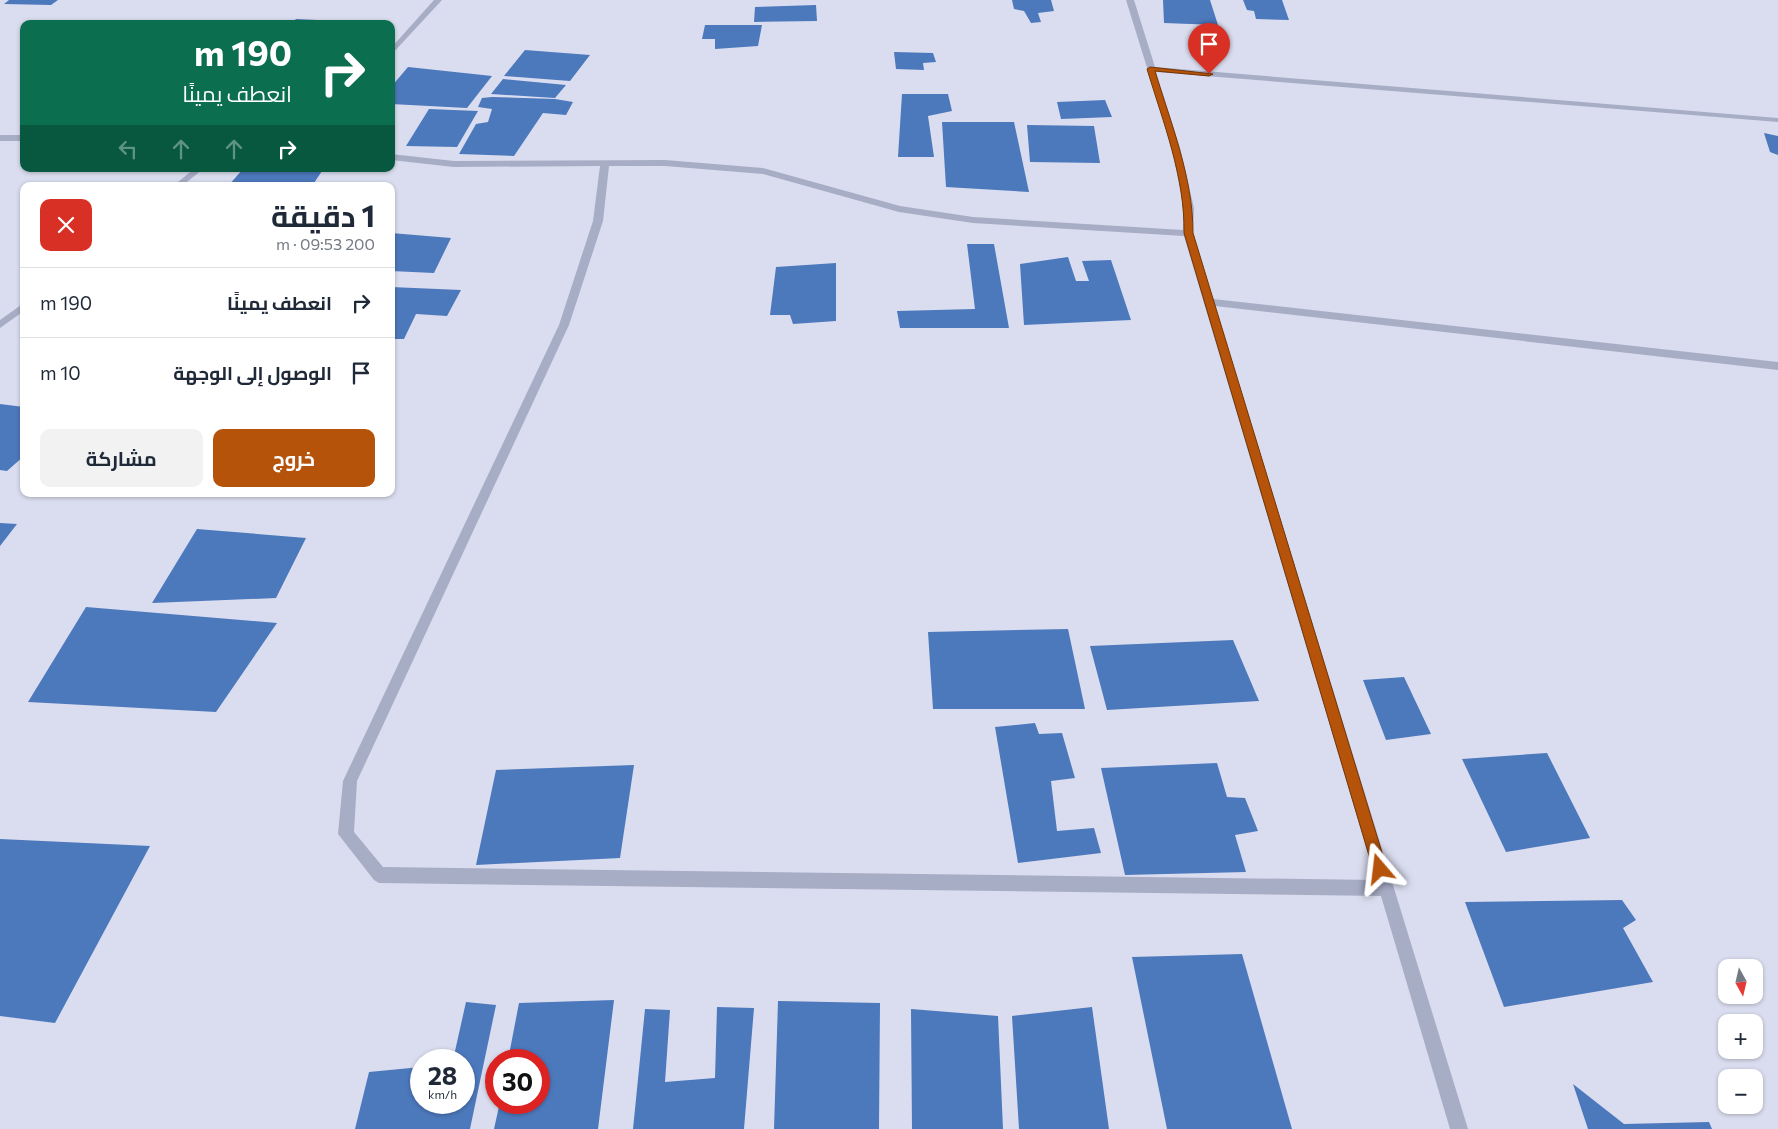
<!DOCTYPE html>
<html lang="ar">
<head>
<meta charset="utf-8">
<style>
  body { margin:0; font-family:Commissioner,Cairo,sans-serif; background:#f2f2f3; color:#1f2937; direction:rtl; height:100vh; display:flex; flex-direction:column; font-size:19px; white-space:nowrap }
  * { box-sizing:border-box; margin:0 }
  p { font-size:16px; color:#747a83 }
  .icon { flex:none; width:28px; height:28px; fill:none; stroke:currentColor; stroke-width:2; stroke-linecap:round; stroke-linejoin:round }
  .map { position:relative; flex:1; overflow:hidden; direction:ltr }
  .side { position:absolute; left:20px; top:182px; width:375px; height:315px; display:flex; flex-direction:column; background:#fff; border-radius:10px; box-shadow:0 1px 4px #0004; direction:rtl }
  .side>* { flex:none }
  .hud { position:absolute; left:20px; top:20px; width:375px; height:152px; border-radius:10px; box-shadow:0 1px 4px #0004; direction:rtl; background:#0b6e4f; color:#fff; overflow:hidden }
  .needle { width:32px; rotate:172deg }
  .fabs { position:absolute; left:1718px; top:959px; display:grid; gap:10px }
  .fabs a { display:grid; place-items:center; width:45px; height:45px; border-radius:10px; background:#fff; box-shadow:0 1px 4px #0004; font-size:25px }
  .speed { position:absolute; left:410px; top:1049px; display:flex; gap:10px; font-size:25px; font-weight:700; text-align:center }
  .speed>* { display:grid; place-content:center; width:65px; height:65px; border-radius:50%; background:#fff; box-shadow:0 1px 4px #0004; line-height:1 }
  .speed small { font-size:12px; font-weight:400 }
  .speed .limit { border:8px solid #d22; background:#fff; color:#111 }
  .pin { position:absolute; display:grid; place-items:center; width:42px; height:42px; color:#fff; margin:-51px -21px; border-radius:50% 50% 50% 0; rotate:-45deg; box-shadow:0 0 5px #0007 }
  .pin .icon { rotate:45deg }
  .me { position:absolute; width:55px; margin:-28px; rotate:343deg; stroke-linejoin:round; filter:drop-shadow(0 0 4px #0008) }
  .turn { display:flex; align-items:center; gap:18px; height:105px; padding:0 20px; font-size:22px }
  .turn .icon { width:65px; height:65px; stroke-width:2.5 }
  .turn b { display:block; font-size:35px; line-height:42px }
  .lanes { display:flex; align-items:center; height:48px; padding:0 20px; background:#0003; justify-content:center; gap:25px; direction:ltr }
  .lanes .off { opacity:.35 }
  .round { display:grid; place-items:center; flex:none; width:52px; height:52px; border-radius:10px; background:#f2f2f3 }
  .overview { display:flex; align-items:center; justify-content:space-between; height:85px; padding:0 20px }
  h1 { font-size:30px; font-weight:700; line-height:38px }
  .primary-button { display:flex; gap:10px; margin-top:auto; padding:10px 20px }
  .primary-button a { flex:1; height:58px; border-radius:10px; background:#b45309; color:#fff; font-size:20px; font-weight:700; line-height:58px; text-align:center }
  .primary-button a+a { background:#f2f2f3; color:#1f2937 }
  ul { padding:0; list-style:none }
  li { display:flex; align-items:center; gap:15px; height:70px; padding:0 20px; border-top:1px solid #e0e1e3 }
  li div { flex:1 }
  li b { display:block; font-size:19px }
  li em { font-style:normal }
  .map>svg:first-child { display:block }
  .building { fill:#4c78bc }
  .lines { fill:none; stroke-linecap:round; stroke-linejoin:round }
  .minor { fill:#a8adc6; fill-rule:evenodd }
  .route { fill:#b45309; stroke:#753606 }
</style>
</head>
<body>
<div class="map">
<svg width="1778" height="1129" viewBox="0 0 1778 1129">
  <rect width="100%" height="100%" fill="#daddef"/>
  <path class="building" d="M9 0H58L51 5 4 4Z
    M1012 0H1051L1054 11 1038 13 1041 22 1031 23 1024 11 1014 9Z
    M1163 0H1210L1218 25 1164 23Z
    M1243 0H1282L1289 20 1256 19 1254 11 1247 10Z
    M816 5 817 21 754 22 755 7Z
    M296 19 338 21 336 24H291Z
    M705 25H762L758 46 715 49V39H702Z
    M525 50 590 55 570 81 504 76Z
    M894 52 933 53 936 62 923 63 924 70 896 69Z
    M408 67 492 76 467 108 391 104V87Z
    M503 79 566 85 555 98 491 94Z
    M902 94H948L952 111 928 116 934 157H898Z
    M492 97 555 99 573 102 566 115 543 113 514 156 459 154 476 124 488 122 492 109 478 107 482 98Z
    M1105 100 1112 117 1061 119 1057 102Z
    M429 109 478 111 457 147 406 146Z
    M942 122H1014L1029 192 946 187Z
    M1027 125 1094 126 1100 163 1030 162Z
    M1764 133 1778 136V155L1770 152Z
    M243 169H286L322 171 312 186H228Z
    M391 233 451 238 434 273 391 271Z
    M967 244H994L1009 328H900L897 311 975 309Z
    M1068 257 1076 281H1089L1082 261 1111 260 1131 320 1024 325 1020 264Z
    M836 263V321L793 324 790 315H770L776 267Z
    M391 287 461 290 447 316 416 314 404 339H391Z
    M0 404 24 407V456L7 471 0 470Z
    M0 523 17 524 0 546Z
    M197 529 306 538 276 598 152 603Z
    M86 607 277 623 216 712 28 702Z
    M1068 629 1085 709H933L928 632Z
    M1233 640 1259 701 1107 710 1090 646Z
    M1404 677 1431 734 1386 740 1363 680Z
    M1035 723 1039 734 1062 733 1075 778 1051 781 1057 831 1094 828 1101 853 1018 863 995 727Z
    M1547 753 1590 838 1506 852 1462 759Z
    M1217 763 1227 797 1245 798 1258 831 1235 835 1246 872 1125 875 1101 768Z
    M634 765 620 858 476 865 496 770Z
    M0 839 150 846 55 1023 0 1016Z
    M1622 900 1636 920 1623 928 1653 982 1504 1007 1465 902Z
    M1242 954 1292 1129H1167L1132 957Z
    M614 1000 598 1129H494L500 1102H539V1060H508L519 1003Z
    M778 1001 880 1003 879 1129H774Z
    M466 1002 496 1005 470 1129H355L369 1072 421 1067V1102H464V1060H453Z
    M717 1007 754 1008 744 1129H633L645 1009 670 1010 665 1082 715 1078Z
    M1092 1007 1109 1129H1019L1012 1016Z
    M911 1009 998 1016 1003 1129H912Z
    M1573 1084 1624 1124 1709 1122 1712 1129H1588Z"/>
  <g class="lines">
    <path class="minor" d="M434 0H442L391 55V48Z
      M1126 0H1134L1155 67 1778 118V122L1156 72 1180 148 1194 208 1193 233 1213 299 1778 362V370L1215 306 1468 1129H1450L1381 896 379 883 374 880 338 834 343 781 559 325 593 221 600 166 454 167 391 160V154L454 161 665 160 763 168 900 206 973 217 1183 230 1184 208 1172 148ZM609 166H665L763 174 899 212 973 223 1184 236 1376 880 383 867 354 832 357 781 569 325 603 221Z
      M0 135H24V141H0Z
      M194 169H203L182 186H173Z
      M24 303V311L0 328V320Z"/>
  </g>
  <path class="route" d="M1150 67 1213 74 1209 76 1155 71C1171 124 1193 177 1193 233L1387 869 1385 874 1380 876 1375 874 1373 869 1184 233C1185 177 1163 122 1147 69Z"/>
</svg>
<div class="fabs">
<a><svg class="needle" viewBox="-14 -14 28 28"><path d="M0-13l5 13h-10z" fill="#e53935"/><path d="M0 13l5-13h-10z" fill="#747a83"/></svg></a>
<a>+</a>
<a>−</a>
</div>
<div class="speed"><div>28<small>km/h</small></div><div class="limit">30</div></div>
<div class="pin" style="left:1209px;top:74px;background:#d93025"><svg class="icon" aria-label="arrive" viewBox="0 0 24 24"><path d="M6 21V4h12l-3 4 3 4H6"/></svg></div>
<svg class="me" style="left:1380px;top:869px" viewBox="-20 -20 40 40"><path d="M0-17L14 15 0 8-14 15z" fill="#b45309" stroke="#fff" stroke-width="4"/></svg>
<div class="hud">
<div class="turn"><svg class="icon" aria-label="right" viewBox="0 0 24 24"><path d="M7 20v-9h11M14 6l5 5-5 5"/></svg><div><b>190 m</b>انعطف يمينًا</div></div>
<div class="lanes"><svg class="icon off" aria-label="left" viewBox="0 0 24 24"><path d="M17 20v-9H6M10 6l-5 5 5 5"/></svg><svg class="icon off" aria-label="ahead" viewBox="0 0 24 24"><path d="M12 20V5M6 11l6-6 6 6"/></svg><svg class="icon off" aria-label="ahead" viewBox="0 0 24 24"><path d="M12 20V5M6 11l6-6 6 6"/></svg><svg class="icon" aria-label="right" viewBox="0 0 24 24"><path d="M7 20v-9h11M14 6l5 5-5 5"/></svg></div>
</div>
<section class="side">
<div class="overview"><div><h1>1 دقيقة</h1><p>200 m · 09:53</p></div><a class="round" style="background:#d93025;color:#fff"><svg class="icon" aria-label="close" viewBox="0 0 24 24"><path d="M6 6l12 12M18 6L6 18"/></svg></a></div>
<ul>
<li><svg class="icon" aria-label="right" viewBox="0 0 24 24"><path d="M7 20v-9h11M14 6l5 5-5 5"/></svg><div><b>انعطف يمينًا</b></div><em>190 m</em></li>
<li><svg class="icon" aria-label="arrive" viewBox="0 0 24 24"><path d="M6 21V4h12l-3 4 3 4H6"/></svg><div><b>الوصول إلى الوجهة</b></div><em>10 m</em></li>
</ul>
<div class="primary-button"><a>خروج</a><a>مشاركة</a></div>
</section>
</div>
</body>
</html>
